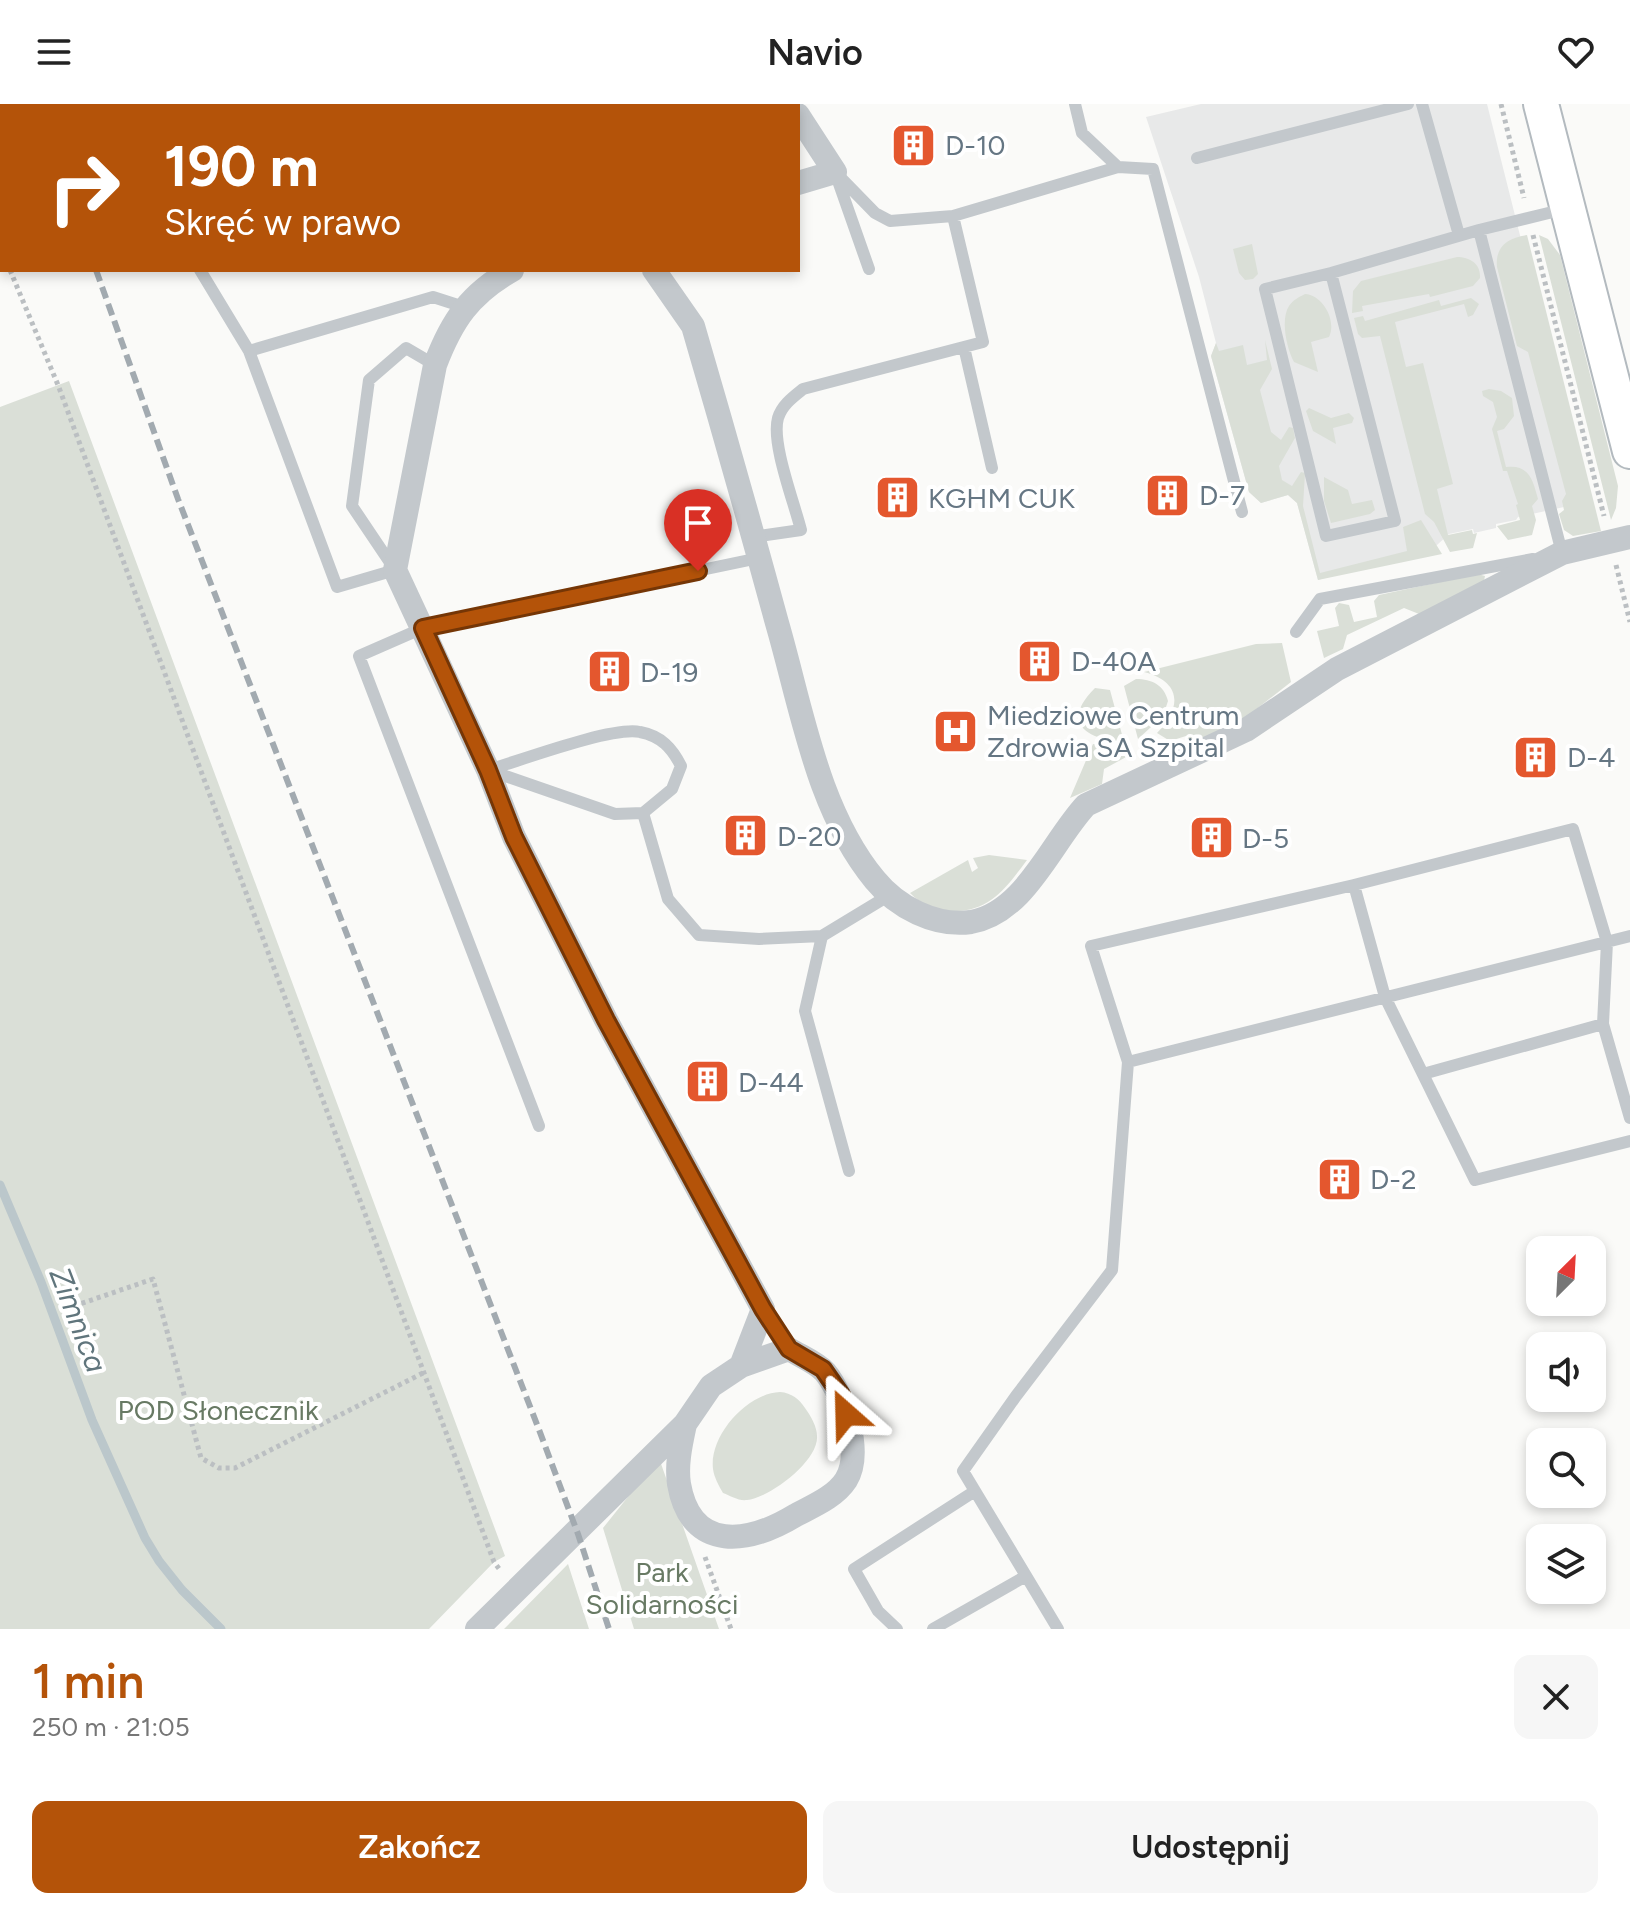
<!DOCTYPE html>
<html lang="pl">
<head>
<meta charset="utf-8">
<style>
  body { margin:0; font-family:Figtree,sans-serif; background:#f6f6f6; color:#222; height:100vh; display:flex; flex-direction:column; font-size:30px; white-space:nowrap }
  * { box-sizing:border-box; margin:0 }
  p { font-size:26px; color:#767676 }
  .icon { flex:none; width:44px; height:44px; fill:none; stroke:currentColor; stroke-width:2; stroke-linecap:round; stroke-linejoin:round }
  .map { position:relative; height:1525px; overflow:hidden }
  .sheet { display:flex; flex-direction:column; background:#fff; flex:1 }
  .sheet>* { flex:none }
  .hud { position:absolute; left:0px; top:0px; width:800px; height:168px; box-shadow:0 4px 12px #0003; background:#b45309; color:#fff; overflow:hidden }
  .needle { width:52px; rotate:24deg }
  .buttons { position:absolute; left:1526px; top:1132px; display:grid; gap:16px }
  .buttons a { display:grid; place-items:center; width:80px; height:80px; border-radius:16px; background:#fff; box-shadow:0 4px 12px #0003; font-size:40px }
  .pin { position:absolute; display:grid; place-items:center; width:68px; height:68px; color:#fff; margin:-82px -34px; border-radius:50% 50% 50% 0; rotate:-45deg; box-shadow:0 0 8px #0007 }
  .pin .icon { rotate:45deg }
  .me { position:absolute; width:88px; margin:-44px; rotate:335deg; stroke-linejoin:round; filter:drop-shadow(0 0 6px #0008) }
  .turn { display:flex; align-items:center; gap:28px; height:168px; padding:0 32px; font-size:36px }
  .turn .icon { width:104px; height:104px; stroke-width:2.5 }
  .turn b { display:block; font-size:56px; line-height:68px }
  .round { display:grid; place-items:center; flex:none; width:84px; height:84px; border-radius:16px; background:#f6f6f6 }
  .headline { display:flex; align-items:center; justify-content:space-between; height:136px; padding:0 32px }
  h1 { font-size:48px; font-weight:600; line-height:60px; color:#b45309 }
  .cta { display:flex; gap:16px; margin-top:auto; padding:16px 32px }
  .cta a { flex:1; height:92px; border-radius:16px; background:#b45309; color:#fff; font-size:32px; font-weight:600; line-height:92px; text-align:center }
  .cta a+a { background:#f6f6f6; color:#222 }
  header { display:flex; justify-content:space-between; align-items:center; height:104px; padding:0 32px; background:#fff; font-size:36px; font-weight:600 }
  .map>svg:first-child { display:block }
  .built { fill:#e8e9e9 }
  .green { fill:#dadfd7 }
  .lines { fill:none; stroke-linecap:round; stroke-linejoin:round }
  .stream { stroke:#bbc7cb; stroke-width:9 }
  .secondary-casing { stroke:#b3babf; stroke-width:38 }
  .path { stroke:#bbbfc2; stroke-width:5; stroke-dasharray:4 4; stroke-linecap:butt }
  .lane { stroke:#c3c8cc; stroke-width:12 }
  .street { stroke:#c3c8cc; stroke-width:24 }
  .secondary { stroke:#fff; stroke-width:34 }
  .rail { stroke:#a2aab0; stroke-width:6; stroke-dasharray:12 6; stroke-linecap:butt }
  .route-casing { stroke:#753606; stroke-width:20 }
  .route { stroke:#b45309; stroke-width:14 }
  .labels { text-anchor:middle; stroke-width:8; stroke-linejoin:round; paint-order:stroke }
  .poi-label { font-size:28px; fill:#657683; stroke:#fff; text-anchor:start }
  .park-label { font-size:28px; fill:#687a64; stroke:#fff }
  .water-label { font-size:30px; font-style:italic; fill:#60757c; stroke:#fff }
</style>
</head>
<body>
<header><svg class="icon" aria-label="menu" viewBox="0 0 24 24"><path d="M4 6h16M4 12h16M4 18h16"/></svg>Navio<svg class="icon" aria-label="heart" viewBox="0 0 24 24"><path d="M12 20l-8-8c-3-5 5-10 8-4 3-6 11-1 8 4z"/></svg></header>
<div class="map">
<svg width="1630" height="1525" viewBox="0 0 1630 1525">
  <rect width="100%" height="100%" fill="#fafaf8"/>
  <path class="built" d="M1201 0H1487L1587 398 1518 413 1516 416 1496 420V424L1474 429 1473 425 1449 430 1437 441 1318 476 1297 399 1288 391 1261 399 1249 388 1211 252 1216 239 1199 173 1146 13Z"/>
  <path class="green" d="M1527 131 1601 427 1573 432 1564 426 1559 410 1564 406 1562 397 1566 390 1528 248 1517 242 1497 163C1495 142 1508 134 1527 131Z
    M1539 131 1548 135 1560 151 1618 382 1616 404 1611 416Z
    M1252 140 1258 170 1253 175 1245 176 1239 169 1233 145Z
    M1457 153C1470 153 1481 160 1480 174L1473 182 1430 193 1429 190 1362 202 1363 207 1352 209 1353 187 1361 177Z
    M1305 190C1323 191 1337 217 1329 233L1311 238 1318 268 1294 258C1287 245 1280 216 1289 202 1293 196 1299 193 1305 190Z
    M1471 194 1479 200 1473 211 1468 213 1464 200 1395 218 1406 263 1423 259 1453 380 1437 385 1448 431 1472 426 1473 430 1477 429 1473 444 1450 448 1434 418 1425 410 1380 232 1362 234 1358 230 1354 214 1363 212 1365 217 1439 196 1441 202Z
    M1265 236 1272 265 1260 286 1271 328 1281 336 1289 323 1293 324 1295 334 1279 362 1282 376 1292 382 1301 368 1305 369 1303 402 1320 469 1407 447 1403 423 1421 416 1442 450 1318 476 1297 399 1288 391 1261 399 1249 388 1211 252 1216 239 1219 247 1243 241 1247 261 1267 256Z
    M69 277 505 1452 494 1458 429 1525H0V303Z
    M1489 285 1501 287 1512 294 1514 312 1504 325 1497 327 1506 363C1529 360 1533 376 1538 395L1532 402 1536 416 1532 431 1508 436 1497 422 1520 416 1516 401 1518 400 1507 367H1503L1492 325 1497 313 1493 298 1483 292 1482 287Z
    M1309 304 1331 314 1349 309 1354 314 1352 319 1333 324 1336 340 1313 327 1306 307Z
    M1324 373 1348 386 1352 400 1372 396 1375 406 1370 410 1331 419 1324 397Z
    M1478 470 1485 472 1484 477 1419 510 1404 504 1347 531 1343 545 1324 554 1317 527 1339 522 1335 504 1339 499 1349 501 1354 518 1377 513 1374 497 1379 491Z
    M1282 539 1291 578 1245 614 1190 640 1186 632 1170 637 1157 629C1182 604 1182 578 1144 568L1256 540Z
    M1136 575C1152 575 1164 581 1168 597L1163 612 1138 635 1124 582Z
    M1095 584 1110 586 1124 638C1086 635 1060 619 1095 584Z
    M1093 640 1126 645 1128 652 1104 665 1102 680 1070 694Z
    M989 751 1027 756C1006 784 989 809 950 807 934 806 921 800 910 789L968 756 972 768 978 764 973 754Z
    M780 1288C792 1289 799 1295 805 1304 811 1312 817 1323 817 1332 819 1357 769 1394 747 1396 738 1397 731 1392 723 1389 719 1382 714 1373 713 1365 709 1331 748 1289 780 1288Z
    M659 1354 719 1525H634L603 1424Z
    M568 1460 589 1525H504Z"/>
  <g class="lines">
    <path class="stream" d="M0 1081 41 1178 92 1316 145 1434 159 1457 182 1486 221 1525"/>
    <defs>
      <path id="secondary" d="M1541 0 1630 347"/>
    </defs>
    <use href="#secondary" class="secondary-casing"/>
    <path class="path" d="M1501 0 1524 94
      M1533 131 1604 412
      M0 136 2 143
      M0 160 2 159
      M10 166 58 281 494 1458 500 1466
      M1616 461 1630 518
      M74 1202 153 1175 201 1354 219 1364H235L425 1268
      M705 1453 731 1525"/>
    <path class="lane" d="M154 0V2
      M569 0 570 2
      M1075 0 1082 29 1118 63
      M1422 0 1459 131
      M224 2 231 0
      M1197 54 1408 0
      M835 68 875 109 890 117 953 112 1118 63 1153 65 1242 408
      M837 74 869 165
      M1479 126 1562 449 1559 450
      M200 166 249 247
      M1331 169 1395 417 1326 432 1265 185 1331 169 1479 126 1565 105
      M964 243 992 364
      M435 261 406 244 369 276 352 402 395 466 337 483 249 247 433 193 464 203
      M753 433 801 426C794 398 771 339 778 314 782 301 793 293 803 285L983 238 953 112
      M1296 528 1320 495 1533 455
      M488 666C519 657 612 622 640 628 661 632 672 644 681 662L672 685 643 709
      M491 667 615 710 643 709 668 795 699 831 759 835 822 832 888 792
      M1354 781 1385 893 1475 1076 1630 1037
      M822 832 805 907 849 1067
      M1128 958 1630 832
      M1423 970 1603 920
      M539 1022 359 552 423 524 759 454
      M897 1525 878 1507 854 1465 975 1387
      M933 1525 1026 1472
      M1058 1525 963 1367 1016 1292 1112 1166 1128 958 1091 842 1354 781 1573 725 1607 838 1603 920 1630 1014"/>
    <path class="street" d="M488 0 489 2
      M798 11 835 68 798 79
      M512 166C470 190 452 216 435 261L395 466 488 666 514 733 606 916 763 1205 741 1262
      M654 166 693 222C722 321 750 420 777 519 802 605 817 706 875 776 897 803 935 823 971 818 1025 809 1052 737 1086 701L1246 626 1337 565 1562 449 1630 433
      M477 1525 685 1320 711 1282 741 1262 789 1245C800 1252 816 1258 825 1268 844 1291 863 1348 846 1376 835 1393 813 1402 796 1411 750 1439 691 1450 679 1380 676 1360 681 1339 685 1320"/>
    <use href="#secondary" class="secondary"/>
    <path class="rail" d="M51 0V2
      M96 166 178 395 538 1323 578 1430 609 1525"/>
  </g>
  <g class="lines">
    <defs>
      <path id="route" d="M698 467 423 524 488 666 514 733 606 916 763 1205 789 1245 823 1265 841 1291 846 1310"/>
    </defs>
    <use href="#route" class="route-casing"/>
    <use href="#route" class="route"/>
  </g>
  <defs>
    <symbol id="building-square" viewBox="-11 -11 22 22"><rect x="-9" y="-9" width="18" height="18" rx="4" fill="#e4572e" stroke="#fff"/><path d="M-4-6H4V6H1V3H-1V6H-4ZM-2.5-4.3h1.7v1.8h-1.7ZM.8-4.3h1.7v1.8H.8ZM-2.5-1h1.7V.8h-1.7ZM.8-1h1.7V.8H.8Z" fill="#fff"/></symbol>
    <symbol id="hospital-square" viewBox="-11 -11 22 22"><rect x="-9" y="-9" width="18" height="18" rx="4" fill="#e4572e" stroke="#fff"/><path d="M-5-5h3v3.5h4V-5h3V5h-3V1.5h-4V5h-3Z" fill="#fff"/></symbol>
  </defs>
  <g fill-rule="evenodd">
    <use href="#building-square" x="888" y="16" width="51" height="51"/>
    <use href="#building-square" x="1142" y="366" width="51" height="51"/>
    <use href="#building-square" x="872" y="368" width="51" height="51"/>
    <use href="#building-square" x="1014" y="532" width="51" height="51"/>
    <use href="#building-square" x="584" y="542" width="51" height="51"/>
    <use href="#hospital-square" x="930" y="602" width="51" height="51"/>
    <use href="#building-square" x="1510" y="628" width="51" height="51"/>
    <use href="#building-square" x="720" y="706" width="51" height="51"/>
    <use href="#building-square" x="1186" y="708" width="51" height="51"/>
    <use href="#building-square" x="682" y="952" width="51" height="51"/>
    <use href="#building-square" x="1314" y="1050" width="51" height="51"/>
  </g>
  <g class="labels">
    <g class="poi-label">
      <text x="945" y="51">D-10</text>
      <text x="1199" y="401">D-7</text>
      <text x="928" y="404">KGHM CUK</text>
      <text x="1071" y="567">D-40A</text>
      <text x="640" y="578">D-19</text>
      <text x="987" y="621">Miedziowe Centrum<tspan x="987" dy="32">Zdrowia SA Szpital</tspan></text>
      <text x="1567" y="663">D-4</text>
      <text x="777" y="742">D-20</text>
      <text x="1242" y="744">D-5</text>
      <text x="738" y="988">D-44</text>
      <text x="1370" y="1085">D-2</text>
    </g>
    <g class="park-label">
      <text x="218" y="1316">POD Słonecznik</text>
      <text x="662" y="1478">Park<tspan x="662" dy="32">Solidarności</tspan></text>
    </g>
    <g class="water-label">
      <text transform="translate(78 1216) rotate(69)" y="10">Zimnica</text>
    </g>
  </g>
</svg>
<div class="buttons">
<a><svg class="needle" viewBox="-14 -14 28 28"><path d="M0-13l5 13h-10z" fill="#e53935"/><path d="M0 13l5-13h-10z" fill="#767676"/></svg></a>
<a><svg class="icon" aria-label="sound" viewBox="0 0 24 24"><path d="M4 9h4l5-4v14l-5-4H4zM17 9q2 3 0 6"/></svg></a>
<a><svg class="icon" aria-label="search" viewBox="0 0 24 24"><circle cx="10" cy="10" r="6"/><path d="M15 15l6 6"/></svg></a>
<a><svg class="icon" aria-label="layers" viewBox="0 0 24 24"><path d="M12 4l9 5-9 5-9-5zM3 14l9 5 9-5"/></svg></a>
</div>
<div class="pin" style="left:698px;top:467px;background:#d93025"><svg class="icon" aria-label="arrive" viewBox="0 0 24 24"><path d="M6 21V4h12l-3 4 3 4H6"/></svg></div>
<svg class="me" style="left:846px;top:1310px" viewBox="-20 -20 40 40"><path d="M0-17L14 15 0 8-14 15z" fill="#b45309" stroke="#fff" stroke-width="4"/></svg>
<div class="hud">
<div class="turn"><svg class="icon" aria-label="right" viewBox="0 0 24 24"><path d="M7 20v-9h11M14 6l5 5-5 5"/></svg><div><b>190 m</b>Skręć w prawo</div></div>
</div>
</div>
<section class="sheet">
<div class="headline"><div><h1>1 min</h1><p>250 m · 21:05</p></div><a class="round"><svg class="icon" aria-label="close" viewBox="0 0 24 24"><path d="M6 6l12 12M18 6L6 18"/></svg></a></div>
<div class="cta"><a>Zakończ</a><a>Udostępnij</a></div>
</section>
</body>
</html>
